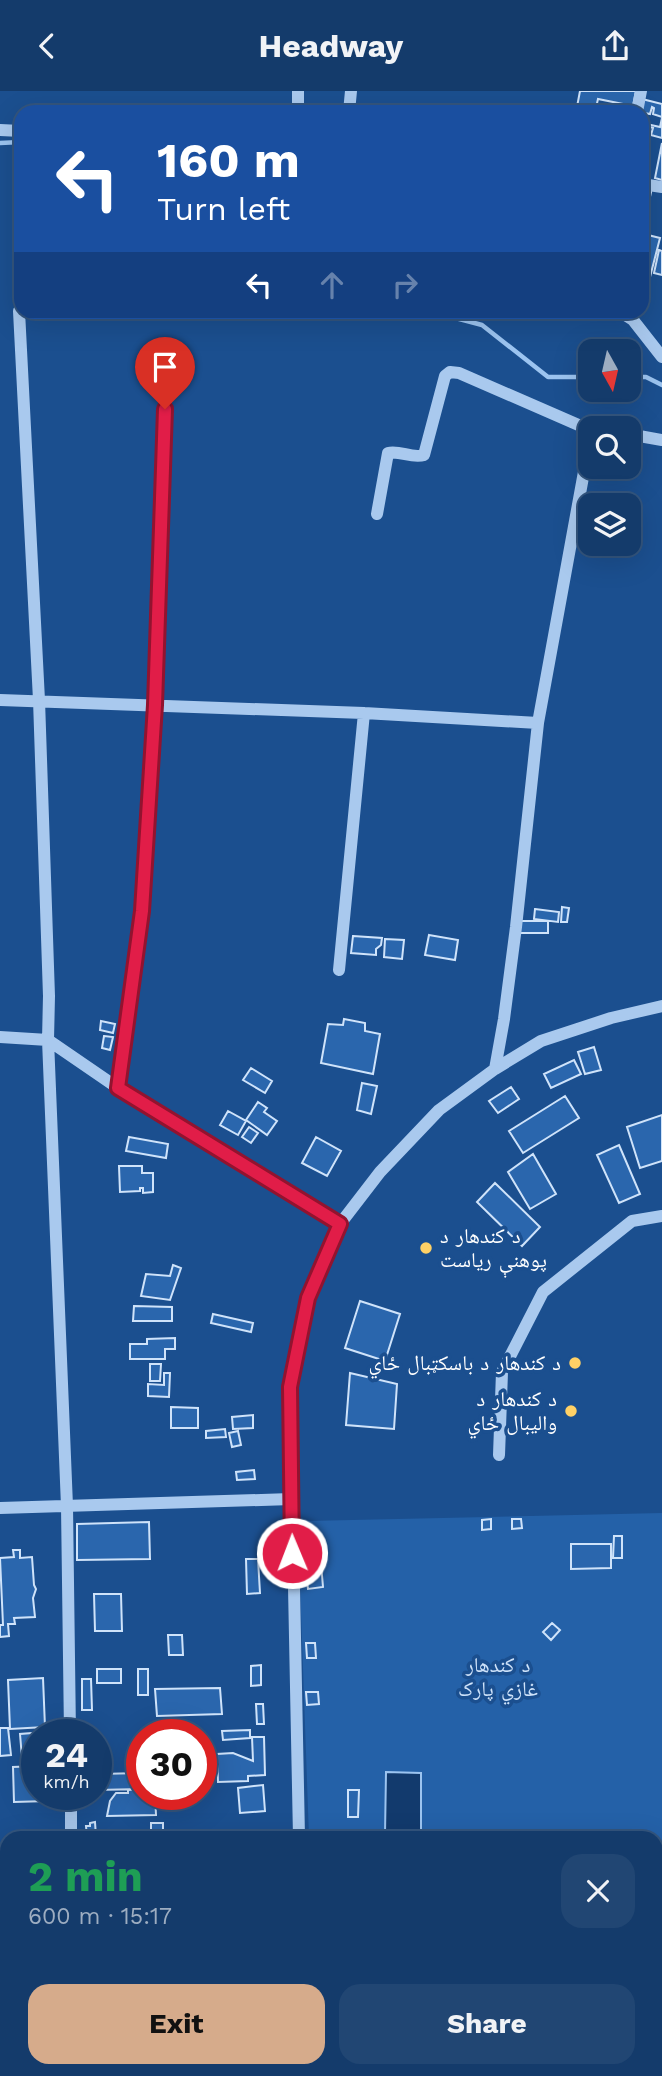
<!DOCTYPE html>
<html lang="en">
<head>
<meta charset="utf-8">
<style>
  body { margin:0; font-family:"Work Sans","Noto Naskh Arabic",sans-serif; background:#214673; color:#f1f3f6; height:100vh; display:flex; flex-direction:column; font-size:26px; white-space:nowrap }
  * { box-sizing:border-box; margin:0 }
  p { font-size:23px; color:#9dadc1 }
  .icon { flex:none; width:38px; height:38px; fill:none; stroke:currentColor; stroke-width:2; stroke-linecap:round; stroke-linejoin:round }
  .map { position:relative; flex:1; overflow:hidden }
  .drawer { position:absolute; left:0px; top:1740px; width:663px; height:247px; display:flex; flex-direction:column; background:#143b6b; border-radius:21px 21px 0 0; box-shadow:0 7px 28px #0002,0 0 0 2px #33557e }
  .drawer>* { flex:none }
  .hud { position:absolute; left:14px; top:14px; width:635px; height:214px; border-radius:21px; box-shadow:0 7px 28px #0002,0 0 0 2px #33557e; background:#1a4fa0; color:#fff; overflow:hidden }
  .needle { width:46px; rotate:172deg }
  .controls { position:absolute; left:578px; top:248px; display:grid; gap:14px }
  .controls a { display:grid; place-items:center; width:63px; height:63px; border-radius:14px; background:#143b6b; box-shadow:0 7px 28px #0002,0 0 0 2px #33557e; font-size:35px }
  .speed { position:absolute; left:21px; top:1628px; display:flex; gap:14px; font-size:35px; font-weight:700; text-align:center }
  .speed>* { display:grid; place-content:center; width:91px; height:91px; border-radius:50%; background:#143b6b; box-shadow:0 7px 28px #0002,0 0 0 2px #33557e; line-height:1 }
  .speed small { font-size:18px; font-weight:400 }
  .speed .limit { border:10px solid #d22; background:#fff; color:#111 }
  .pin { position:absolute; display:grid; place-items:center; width:60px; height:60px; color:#fff; margin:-72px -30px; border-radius:50% 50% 50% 0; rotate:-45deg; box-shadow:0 0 7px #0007 }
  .pin .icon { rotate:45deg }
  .me { position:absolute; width:77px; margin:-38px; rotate:359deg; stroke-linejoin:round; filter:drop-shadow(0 0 5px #0008) }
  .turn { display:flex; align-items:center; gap:24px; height:147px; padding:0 28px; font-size:32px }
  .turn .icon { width:91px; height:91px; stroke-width:2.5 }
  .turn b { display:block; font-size:49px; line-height:60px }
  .lanes { display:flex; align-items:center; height:66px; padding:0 28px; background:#0003; justify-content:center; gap:35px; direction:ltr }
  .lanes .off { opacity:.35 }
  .round { display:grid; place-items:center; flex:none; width:74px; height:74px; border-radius:21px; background:#214673 }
  .head { display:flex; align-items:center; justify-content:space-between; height:119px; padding:0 28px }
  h1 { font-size:42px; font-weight:700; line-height:52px; color:#1e9e55 }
  .cta { display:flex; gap:14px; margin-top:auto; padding:14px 28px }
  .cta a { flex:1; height:80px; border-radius:21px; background:#d6ab8b; color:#111; font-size:28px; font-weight:700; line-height:80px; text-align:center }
  .cta a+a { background:#214673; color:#f1f3f6 }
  header { display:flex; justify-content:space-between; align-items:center; height:91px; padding:0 28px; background:#143b6b; font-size:32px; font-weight:700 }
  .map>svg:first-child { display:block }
  .green { fill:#2461a8 }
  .water { fill:#123a6d; stroke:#9cc4f0; stroke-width:2 }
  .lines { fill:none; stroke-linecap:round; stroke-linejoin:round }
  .stream { stroke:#9cc4f0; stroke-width:4.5 }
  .building { fill:#2a66ad; stroke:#cfe3fa; stroke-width:2 }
  .minor { stroke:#a9c9ee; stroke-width:12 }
  .highway { stroke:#fff; stroke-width:21 }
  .route-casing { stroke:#92132f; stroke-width:18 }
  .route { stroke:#e11d48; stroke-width:12 }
  .poi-dot { fill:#ffd166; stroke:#1b4f8f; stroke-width:2.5 }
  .labels { text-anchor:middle; stroke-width:7; stroke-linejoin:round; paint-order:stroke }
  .poi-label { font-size:21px; fill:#fff; stroke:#1b4f8f; text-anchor:end }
  .park-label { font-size:21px; fill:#cfe3fa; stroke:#1b4f8f }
</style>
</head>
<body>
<header><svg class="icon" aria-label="back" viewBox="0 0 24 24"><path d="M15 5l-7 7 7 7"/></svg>Headway<svg class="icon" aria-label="share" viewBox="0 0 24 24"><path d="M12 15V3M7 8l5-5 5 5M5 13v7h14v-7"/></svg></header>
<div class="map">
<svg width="662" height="1985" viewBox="0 0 662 1985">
  <rect width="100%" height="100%" fill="#1b4f8f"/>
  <path class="green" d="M662 1422V1810L656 1811V1746H309L298 1437 300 1432 307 1430Z"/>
  <path class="water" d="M386 1681 421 1682V1743H385Z"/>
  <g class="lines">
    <path class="stream" d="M0 52 21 51
      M429 220 482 234 548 286H590
      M628 286H646L662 294"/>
  </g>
  <path class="building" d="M580 0H636L633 15 598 8 595 21H576Z
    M642 8 662 13V26L653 23 654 17 652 16 650 23 639 21Z
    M662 27V47L651 44 653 37 646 35 644 43 642 42V32L660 36Z
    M662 52V89L655 87Z
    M642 99 651 101 643 140H642Z
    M648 144 660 147 650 186 642 184V149L647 150Z
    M659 159 662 160V184L654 182Z
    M562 816 569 817 567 831H561Z
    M535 818 559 821 558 831 534 828Z
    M517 830H548V842H516Z
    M429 844 458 849 455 869 425 864Z
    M353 845 382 847 381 854 376 858V864L351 862Z
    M385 848 404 849 402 868 384 866Z
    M344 928 365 932V940L380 943 373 983 321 972 328 933 343 934Z
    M101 930 115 933 113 942 100 939Z
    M104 945 113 946 110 959 102 957Z
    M594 956 601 979 585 983 578 961Z
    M574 969 581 983 551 997 544 983Z
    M251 977 272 990 265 1002 243 989Z
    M362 992 377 995 371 1023 357 1019Z
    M511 996 519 1008 498 1022 489 1010Z
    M565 1005 579 1027 523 1062 509 1040Z
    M258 1011 267 1017 264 1021 277 1030 267 1044 246 1029Z
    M228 1020 246 1030 238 1044 220 1034Z
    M662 1024V1070L640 1077 627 1036Z
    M249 1036 258 1042 251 1052 242 1046Z
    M129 1046 168 1053 166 1067 126 1060Z
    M316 1046 341 1060 327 1085 302 1072Z
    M619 1054 640 1103 619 1112 597 1064Z
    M533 1063 556 1103 530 1118 508 1081Z
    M119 1075H142V1082H153V1101L143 1102V1097H140V1100L120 1101Z
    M495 1092 540 1136 522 1155 477 1111Z
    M173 1174 181 1177 170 1209 141 1205 146 1183 170 1185Z
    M360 1210 400 1223 385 1270 345 1257Z
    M134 1215 172 1216V1230H133Z
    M213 1223 253 1232 251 1241 211 1232Z
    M175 1247V1258H165V1268H130V1253H147V1248Z
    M150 1273H161L160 1290H150Z
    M164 1282H170L169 1306 148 1305V1293L164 1294Z
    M350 1282 397 1293 394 1338 346 1334Z
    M171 1316 198 1317V1337H171Z
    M253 1324V1337L233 1338 232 1326Z
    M225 1338 226 1346 206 1347V1340Z
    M238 1340 241 1354 232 1356 229 1342Z
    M254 1379 255 1388 237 1389 236 1381Z
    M491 1428V1438L482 1439V1429Z
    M512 1428H521L522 1437 512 1438Z
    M149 1431 150 1468 77 1469V1433Z
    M614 1445H622V1467H613Z
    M571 1453H611V1477L571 1478Z
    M13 1459H20V1467L32 1466 34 1494 36 1498 33 1507 35 1526 14 1527 15 1533H8L9 1545 0 1546V1534H3L0 1467 14 1466Z
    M246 1468H258L260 1502 247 1503Z
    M321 1473 323 1496 308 1498 305 1475Z
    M94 1503H121L122 1540H95Z
    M552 1532 560 1539 551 1549 543 1541Z
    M168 1544H182L183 1564H169Z
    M306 1552H315L316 1567H307Z
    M261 1574V1594L251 1595V1575Z
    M97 1578H121V1592H97Z
    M138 1578H148V1604H138Z
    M43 1587 45 1636 10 1638 8 1589Z
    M82 1588H91L92 1619H82Z
    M220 1597 222 1623 157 1625 155 1598Z
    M306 1601H318L319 1613 307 1614Z
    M256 1613H263L264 1633H257Z
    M0 1637H8L11 1664 0 1665Z
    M250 1639V1647L223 1649 222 1640Z
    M57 1640V1643H37V1666L22 1667 20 1643Z
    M252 1646H264L265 1684 248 1685V1690L218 1691 217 1663 233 1662 253 1670Z
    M96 1653H99V1683L141 1682 142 1666V1698L96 1699Z
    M37 1675V1703H48V1710L14 1711 13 1676Z
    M263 1694 265 1720 240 1722 238 1697Z
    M142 1698V1703H155L156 1724 107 1725 110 1710 116 1702H128V1699Z
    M348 1699H359L358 1726H348Z
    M95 1731 96 1746H87L86 1735H90V1732Z
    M151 1732H163V1746H151Z
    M207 1741H247V1746H207Z
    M656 1891H662V1933H656Z
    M0 1909H7V1926L0 1927Z
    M1 1927H7V1957H2Z
    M656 1971H662V1984L618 1985V1979H656Z
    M577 1979H613V1985H577Z
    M350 1980H401V1985H350Z"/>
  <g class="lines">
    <path class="minor" d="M298 21V0
      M349 21 351 0
      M637 21 641 0
      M0 39 21 40
      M642 93 662 96
      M19 220 39 609 49 905 48 949 67 1415 70 1643
      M619 220 633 229 662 266
      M628 343 662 349
      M377 423 388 362C400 359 412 368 424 364L445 285 450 281 459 282 590 339
      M0 609 364 622 538 632
      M339 879 364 622
      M0 946 48 949 118 997 340 1133
      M495 978 504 928 516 836 538 632 590 348
      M118 997 142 819 155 614 167 265
      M499 1364 502 1281 543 1201 632 1130 662 1125
      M0 1417 291 1408
      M71 1703V1746
      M299 1746 290 1296 308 1207 340 1133 380 1081 439 1019 495 978 541 950 611 927 662 915
      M75 1979V1985
      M301 1985V1979
      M520 1985V1979"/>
    <path class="highway" d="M656 1840H662
      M0 1860H7
      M656 1868H662
      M0 1885H7"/>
  </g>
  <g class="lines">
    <defs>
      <path id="route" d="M165 318 155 614 142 820 118 997 340 1133 308 1207 290 1296 292 1462"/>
    </defs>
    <use href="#route" class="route-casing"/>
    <use href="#route" class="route"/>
  </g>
  <g class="poi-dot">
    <circle cx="426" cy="1157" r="7"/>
    <circle cx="575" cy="1272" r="7"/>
    <circle cx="571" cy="1320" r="7"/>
  </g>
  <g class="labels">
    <g class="poi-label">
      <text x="440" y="1152" text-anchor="start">د کندهار د<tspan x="440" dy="24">پوهنې رياست</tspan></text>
      <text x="561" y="1279">د کندهار د باسکټبال ځاي</text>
      <text x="557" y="1315">د کندهار د<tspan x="557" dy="24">واليبال ځاي</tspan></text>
    </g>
    <g class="park-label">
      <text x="498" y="1581">د کندهار<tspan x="498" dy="24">غازي پارک</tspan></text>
    </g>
  </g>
</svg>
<div class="controls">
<a><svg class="needle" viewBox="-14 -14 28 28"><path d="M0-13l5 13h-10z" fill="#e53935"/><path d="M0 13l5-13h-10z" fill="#9dadc1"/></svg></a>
<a><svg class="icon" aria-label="search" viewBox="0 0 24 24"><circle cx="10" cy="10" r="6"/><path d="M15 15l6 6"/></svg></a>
<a><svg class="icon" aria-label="layers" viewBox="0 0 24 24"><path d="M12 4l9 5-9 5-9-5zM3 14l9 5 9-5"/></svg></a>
</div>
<div class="speed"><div>24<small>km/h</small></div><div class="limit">30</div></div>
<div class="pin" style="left:165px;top:318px;background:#d93025"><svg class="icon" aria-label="arrive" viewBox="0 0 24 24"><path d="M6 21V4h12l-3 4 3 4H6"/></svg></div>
<svg class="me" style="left:292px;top:1462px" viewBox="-20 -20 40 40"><circle r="17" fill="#e11d48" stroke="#fff" stroke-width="3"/><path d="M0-11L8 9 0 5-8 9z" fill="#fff"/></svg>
<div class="hud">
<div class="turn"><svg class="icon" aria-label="left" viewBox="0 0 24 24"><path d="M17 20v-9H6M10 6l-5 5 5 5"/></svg><div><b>160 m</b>Turn left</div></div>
<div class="lanes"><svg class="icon" aria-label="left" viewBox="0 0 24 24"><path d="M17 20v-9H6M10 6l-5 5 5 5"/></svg><svg class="icon off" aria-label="ahead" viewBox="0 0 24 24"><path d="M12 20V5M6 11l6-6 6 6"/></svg><svg class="icon off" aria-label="right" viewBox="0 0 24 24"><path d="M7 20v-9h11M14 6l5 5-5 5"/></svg></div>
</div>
<section class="drawer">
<div class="head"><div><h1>2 min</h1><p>600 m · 15:17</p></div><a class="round"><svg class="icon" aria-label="close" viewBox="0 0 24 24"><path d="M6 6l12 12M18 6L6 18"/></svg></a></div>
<div class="cta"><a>Exit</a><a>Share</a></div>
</section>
</div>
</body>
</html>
